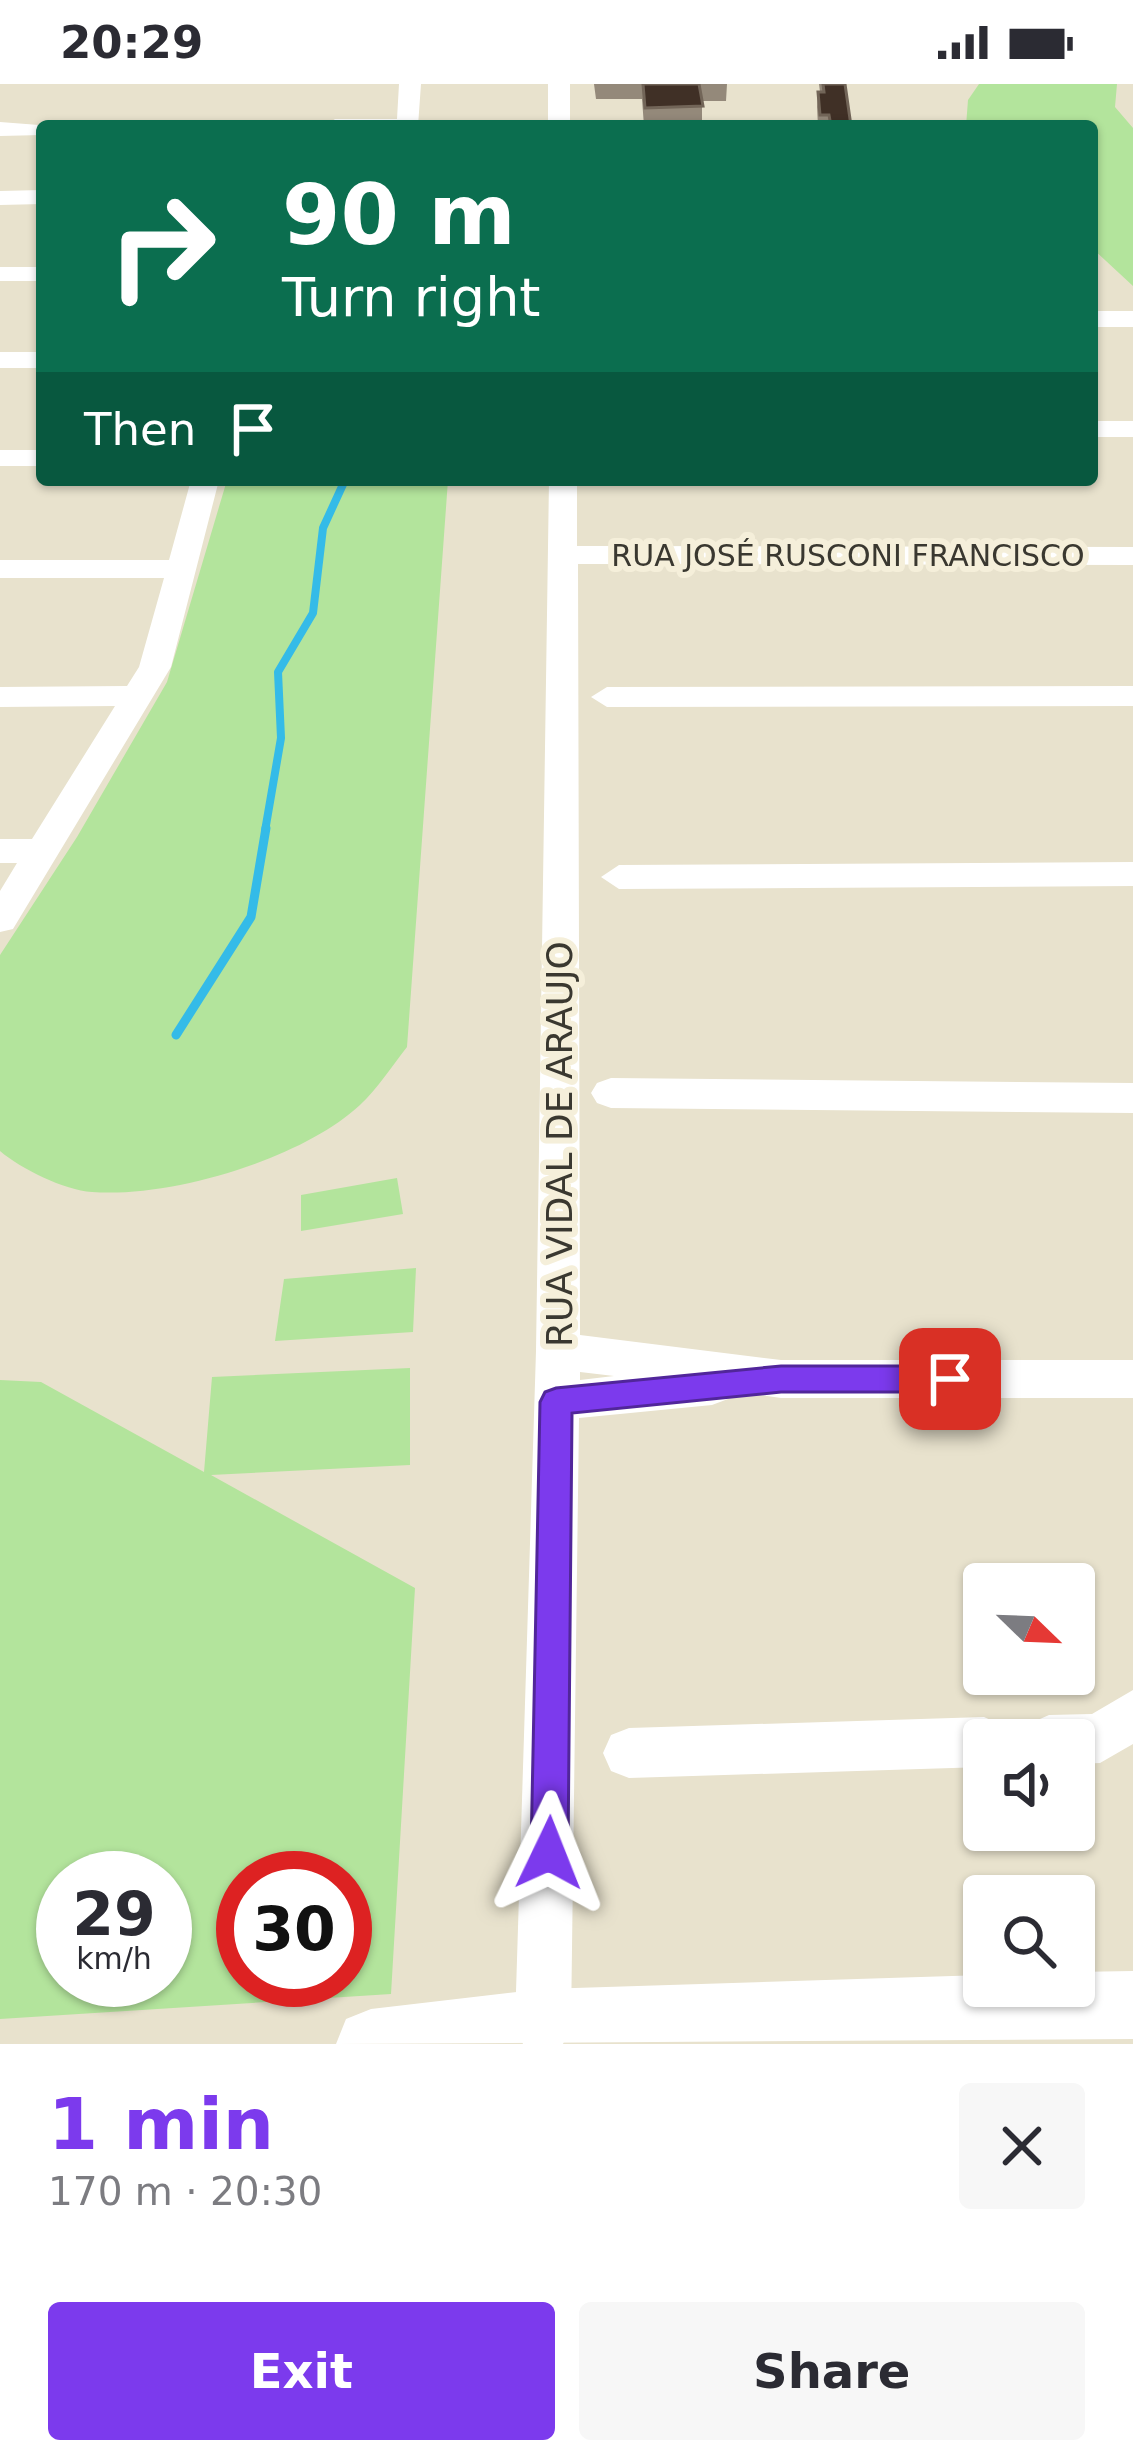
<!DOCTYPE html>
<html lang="en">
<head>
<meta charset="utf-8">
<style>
  body { margin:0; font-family:"DejaVu Sans",sans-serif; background:#f7f7f7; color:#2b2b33; height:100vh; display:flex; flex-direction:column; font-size:45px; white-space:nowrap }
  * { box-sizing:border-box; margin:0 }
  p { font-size:39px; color:#7c7c81 }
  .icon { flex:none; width:66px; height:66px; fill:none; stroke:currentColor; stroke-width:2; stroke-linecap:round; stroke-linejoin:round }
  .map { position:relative; height:1960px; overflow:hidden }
  .drawer { display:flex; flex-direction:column; background:#fff; flex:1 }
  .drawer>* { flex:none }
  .top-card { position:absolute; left:36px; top:36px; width:1062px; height:366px; border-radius:12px; box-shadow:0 3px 9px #0004; background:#0b6e4f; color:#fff; overflow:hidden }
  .needle { width:78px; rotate:113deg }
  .buttons { position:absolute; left:963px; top:1479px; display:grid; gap:24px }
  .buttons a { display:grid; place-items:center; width:132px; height:132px; border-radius:12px; background:#fff; box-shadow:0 3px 9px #0004; font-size:60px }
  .speed { position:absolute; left:36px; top:1767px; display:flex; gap:24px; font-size:60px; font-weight:700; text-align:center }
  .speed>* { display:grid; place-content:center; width:156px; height:156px; border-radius:50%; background:#fff; box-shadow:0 3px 9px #0004; line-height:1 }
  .speed small { font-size:30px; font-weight:400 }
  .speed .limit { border:18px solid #d22; background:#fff; color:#111 }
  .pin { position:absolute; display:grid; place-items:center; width:102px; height:102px; color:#fff; margin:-51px; border-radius:24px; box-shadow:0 6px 18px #0006 }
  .me { position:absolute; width:132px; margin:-66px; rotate:2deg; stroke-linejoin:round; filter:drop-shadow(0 0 9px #0008) }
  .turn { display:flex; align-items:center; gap:42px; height:252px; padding:0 48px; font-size:54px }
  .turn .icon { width:156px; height:156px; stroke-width:2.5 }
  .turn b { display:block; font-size:84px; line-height:102px }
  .then { display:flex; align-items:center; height:114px; padding:0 48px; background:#0003; gap:24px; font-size:45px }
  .round { display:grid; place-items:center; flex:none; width:126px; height:126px; border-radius:12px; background:#f7f7f7 }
  .headline { display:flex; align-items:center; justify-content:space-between; height:204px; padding:0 48px }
  h1 { font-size:72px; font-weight:600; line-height:90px; color:#7c3aed }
  .primary-button { display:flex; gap:24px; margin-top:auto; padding:24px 48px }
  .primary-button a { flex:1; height:138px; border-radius:12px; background:#7c3aed; color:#fff; font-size:48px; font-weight:600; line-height:138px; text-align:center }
  .primary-button a+a { background:#f7f7f7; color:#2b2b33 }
  .status { display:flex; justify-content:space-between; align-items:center; height:84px; padding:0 60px; background:#fff; direction:ltr }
  .status svg { height:33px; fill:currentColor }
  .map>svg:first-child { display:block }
  .green { fill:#b3e49c; fill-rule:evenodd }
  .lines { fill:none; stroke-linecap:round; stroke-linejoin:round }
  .stream-far1 { stroke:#34bbe8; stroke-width:8 }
  .stream { stroke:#34bbe8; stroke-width:9 }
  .minor { fill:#fff; fill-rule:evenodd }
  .major { fill:#fff; fill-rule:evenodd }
  .wall { fill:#94897a }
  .building { fill:#403026; stroke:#726558; stroke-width:3 }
  .route { fill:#7c3aed; stroke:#51269a; stroke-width:3 }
  .labels { text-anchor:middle; stroke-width:12; stroke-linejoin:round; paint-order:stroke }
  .far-street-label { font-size:30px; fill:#3a3830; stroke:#f5efda }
  .street-label { font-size:36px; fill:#3a3830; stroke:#f5efda }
</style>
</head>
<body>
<div class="status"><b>20:29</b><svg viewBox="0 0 49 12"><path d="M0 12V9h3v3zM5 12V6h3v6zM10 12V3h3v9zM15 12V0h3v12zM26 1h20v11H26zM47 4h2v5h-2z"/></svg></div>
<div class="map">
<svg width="1133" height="1960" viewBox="0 0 1133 1960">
  <rect width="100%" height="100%" fill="#e8e2cd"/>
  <path class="green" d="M979 0H1117L1115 23 1133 44V202L1092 164V42H966L968 16Z
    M227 396H448L407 963C392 982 378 1004 360 1021 302 1075 171 1114 92 1108 64 1106 21 1085 0 1067V871L77 753 167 598Z
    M397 1094 403 1130 301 1147V1111Z
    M416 1184 413 1248 275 1257 284 1195Z
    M410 1284V1381L211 1391 415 1504 391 1910 0 1935V1296L41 1298 204 1388 212 1293ZM165 1794V1896H63V1794ZM345 1794V1896H243V1794Z"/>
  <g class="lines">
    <path class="stream-far1" d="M265 747 281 654 278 588 313 529 323 444 345 396"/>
    <path class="stream" d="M176 951 251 833 266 744"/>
    <path class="minor" d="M399 0H421L418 42H324L335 35H397Z
      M548 0H570V42H548Z
      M0 38 52 42H42V51L0 52Z
      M42 106V120L0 121V107Z
      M0 183H42V197H0Z
      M1092 227H1133V243H1092Z
      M0 268H42V284H0Z
      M1092 337H1133V353H1092Z
      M0 366H42V382H0Z
      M191 396H219L171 583 13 845 0 848V807L17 779H0V755H32L115 622 0 623V603L127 602 139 583 164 494H0V476H169Z
      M549 396H577V462L1133 463V481L578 480 580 1251 781 1276H1133V1314H781L732 1307 728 1315 712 1321 579 1334 571 1940 563 1960H523L515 1940 536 1267ZM580 1288 614 1292 580 1296Z
      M1133 602V622L607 623 591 613 607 603Z
      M1133 778V802L619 805 601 793 619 781Z
      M611 994 1133 999V1029L611 1024 597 1019 591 1009 597 999Z
      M1133 1606V1660L1100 1679 1074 1680V1656H1023L1031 1639 1049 1631 1092 1630Z
      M984 1633 1002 1641 1009 1656H984V1683L629 1694 611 1687 603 1669 611 1651 629 1644Z"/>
    <path class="major" d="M1133 1887V1955L336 1960 346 1935 371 1925 543 1905 984 1891V1902H1074V1888Z"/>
  </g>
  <path class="wall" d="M594 0H727L726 17H702V42H644L642 15H596Z
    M819 0H845L851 42H818L817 23 818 8H820Z"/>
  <path class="building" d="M643 0H699L703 22 645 24Z
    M823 0H845L851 42H831L829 31H820L818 8H824Z"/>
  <path class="route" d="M781 1282H950L965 1295 950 1308H781L572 1329 568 1769 562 1782 549 1788 536 1782 531 1769 540 1318 545 1308 556 1304Z"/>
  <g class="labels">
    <g class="far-street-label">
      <text x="848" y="482">RUA JOSÉ RUSCONI FRANCISCO</text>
    </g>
    <g class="street-label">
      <text transform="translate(559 1060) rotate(-90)" y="13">RUA VIDAL DE ARAUJO</text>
    </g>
  </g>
</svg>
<div class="buttons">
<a><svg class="needle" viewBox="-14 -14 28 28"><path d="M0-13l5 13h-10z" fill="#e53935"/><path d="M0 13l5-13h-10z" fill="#7c7c81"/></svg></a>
<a><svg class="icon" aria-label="sound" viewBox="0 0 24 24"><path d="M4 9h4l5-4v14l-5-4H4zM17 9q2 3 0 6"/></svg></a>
<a><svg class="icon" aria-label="search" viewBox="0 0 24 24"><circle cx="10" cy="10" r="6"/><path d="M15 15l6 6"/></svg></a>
</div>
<div class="speed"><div>29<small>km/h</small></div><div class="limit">30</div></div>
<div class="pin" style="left:950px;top:1295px;background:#d93025"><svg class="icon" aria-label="arrive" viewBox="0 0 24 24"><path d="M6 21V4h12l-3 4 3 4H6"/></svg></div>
<svg class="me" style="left:549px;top:1769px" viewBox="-20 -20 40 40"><path d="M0-17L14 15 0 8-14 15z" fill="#7c3aed" stroke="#fff" stroke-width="4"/></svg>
<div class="top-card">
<div class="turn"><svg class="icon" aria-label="right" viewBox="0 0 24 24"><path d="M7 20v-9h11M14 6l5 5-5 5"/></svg><div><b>90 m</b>Turn right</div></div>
<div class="then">Then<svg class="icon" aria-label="arrive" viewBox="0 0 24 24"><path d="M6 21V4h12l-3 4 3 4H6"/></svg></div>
</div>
</div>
<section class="drawer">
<div class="headline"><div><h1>1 min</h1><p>170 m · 20:30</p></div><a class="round"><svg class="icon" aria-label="close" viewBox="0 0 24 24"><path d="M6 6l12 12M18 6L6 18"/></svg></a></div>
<div class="primary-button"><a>Exit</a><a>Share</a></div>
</section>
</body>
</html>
